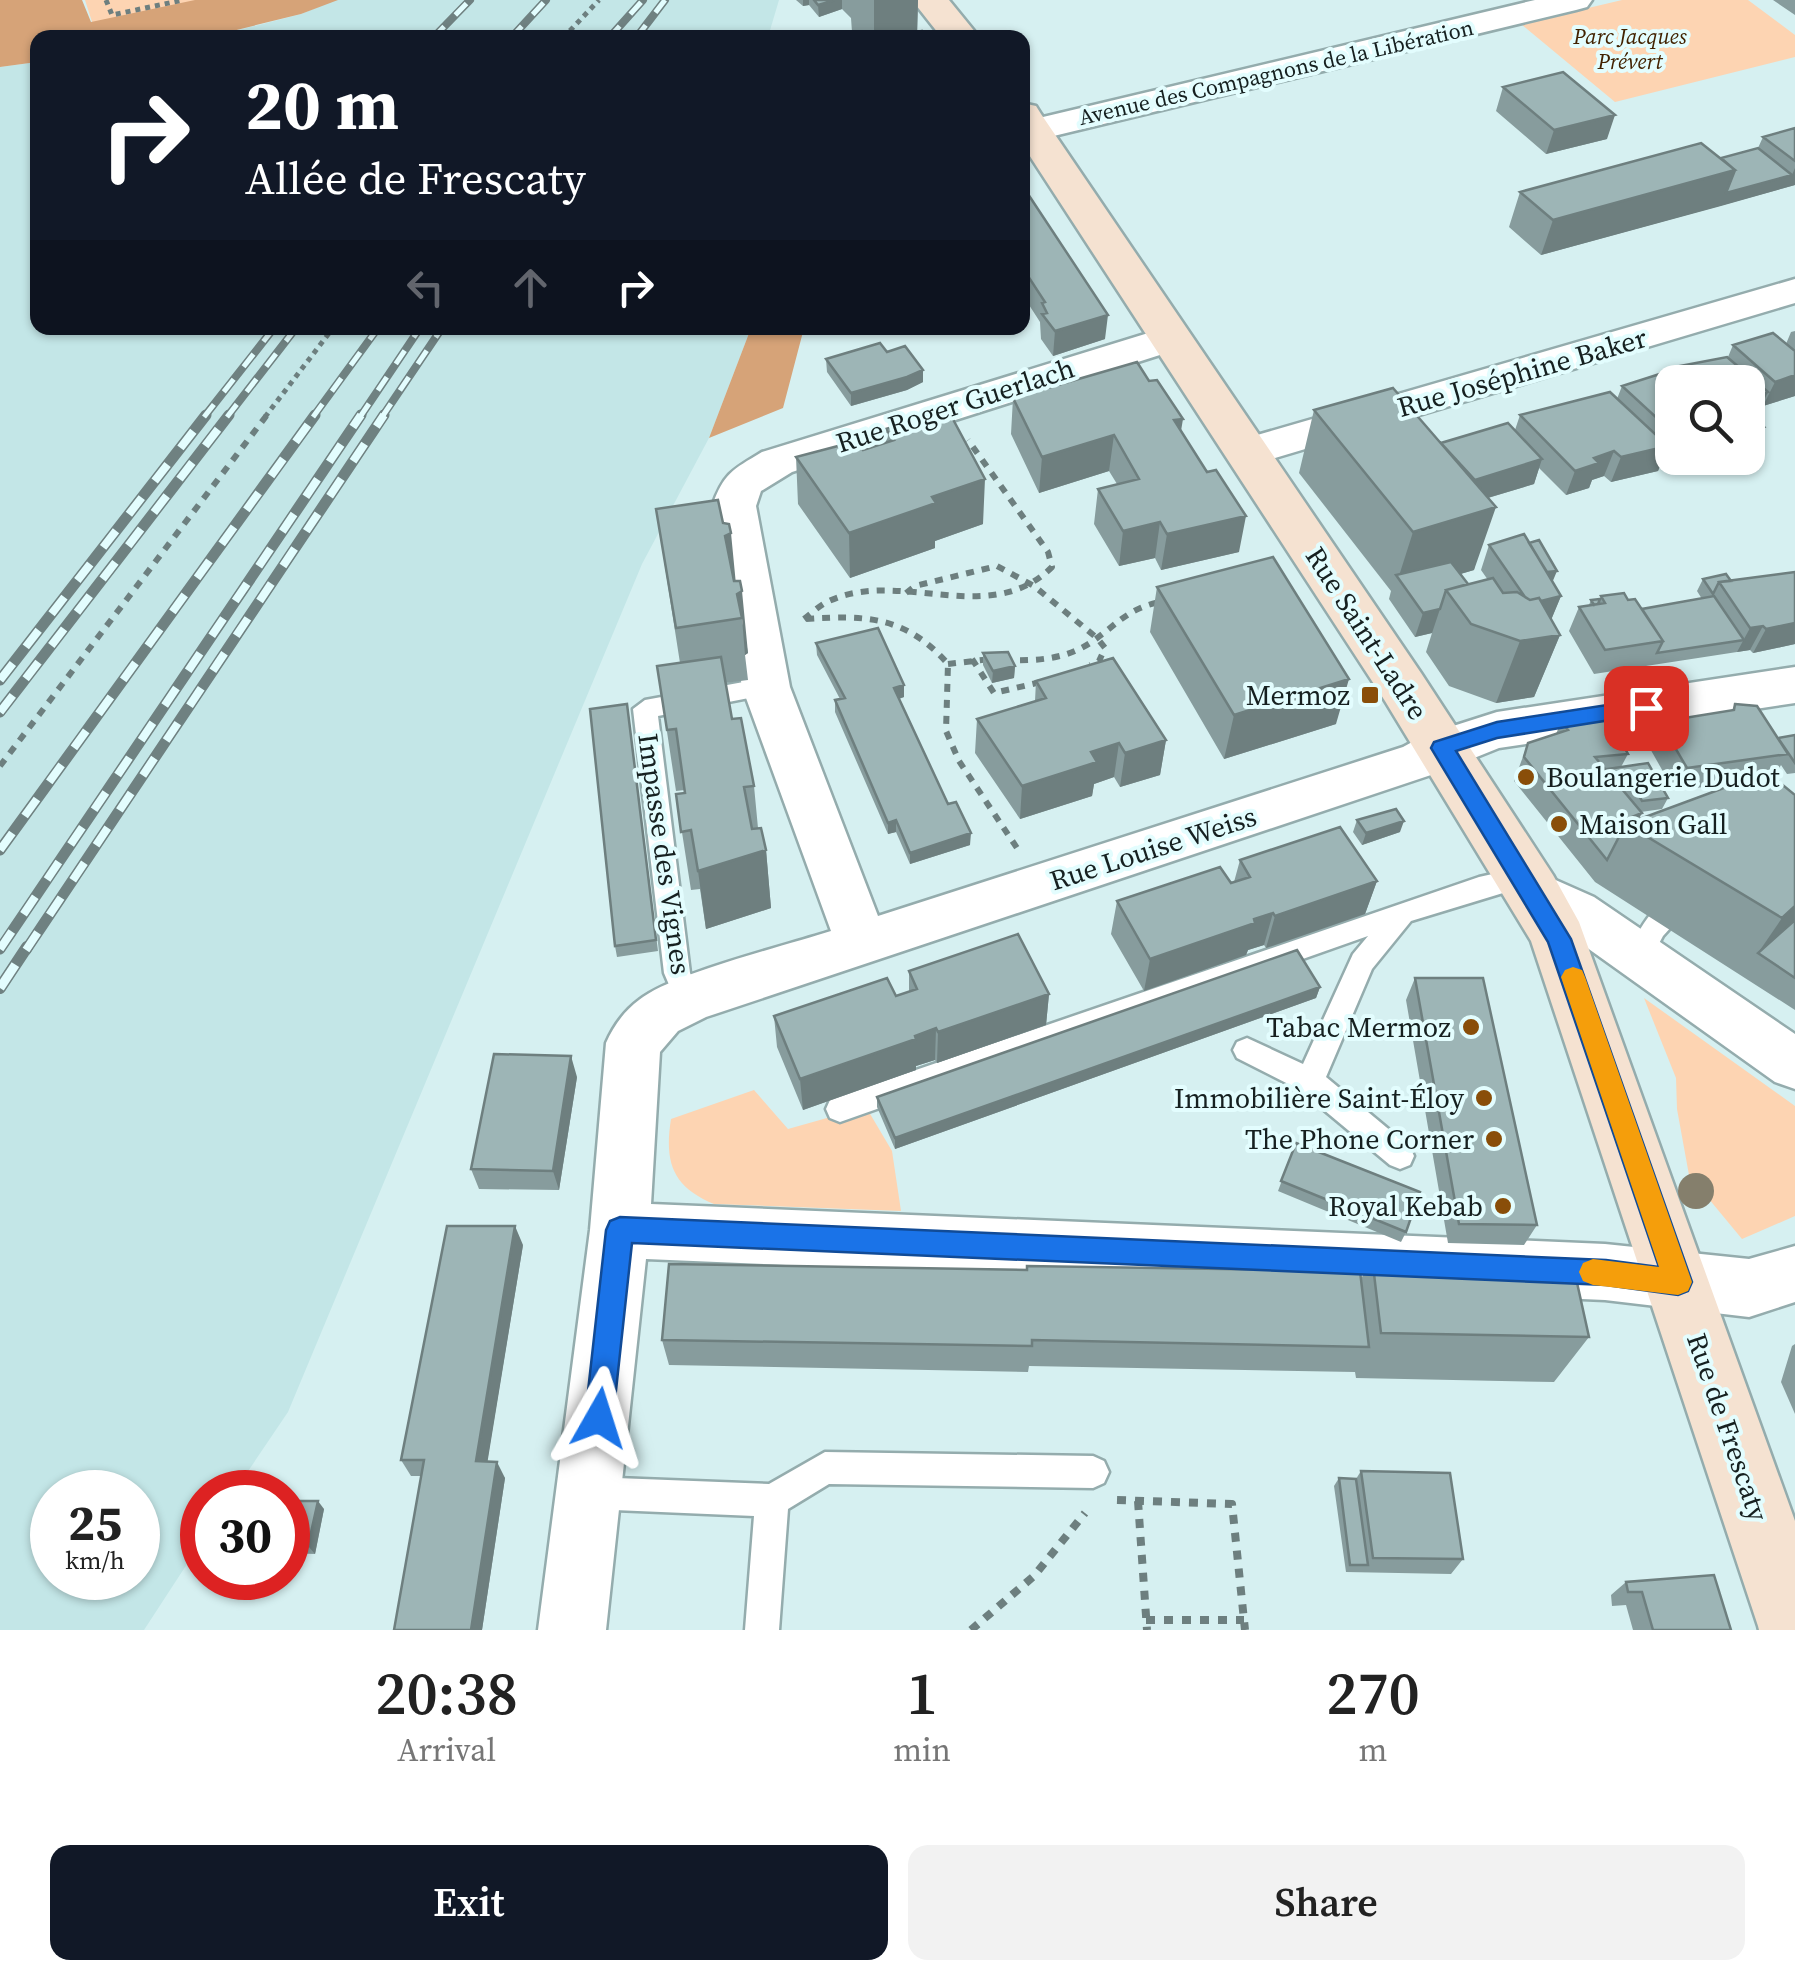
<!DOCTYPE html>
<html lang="en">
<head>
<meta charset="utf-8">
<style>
  body { margin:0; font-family:"Source Serif 4",serif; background:#f2f2f2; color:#222; height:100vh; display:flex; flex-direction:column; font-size:38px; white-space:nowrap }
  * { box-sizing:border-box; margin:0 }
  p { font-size:32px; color:#767676 }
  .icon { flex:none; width:55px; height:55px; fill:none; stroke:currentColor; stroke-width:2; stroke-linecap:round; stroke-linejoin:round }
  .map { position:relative; height:1630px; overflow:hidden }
  .side { display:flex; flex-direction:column; background:#fff; flex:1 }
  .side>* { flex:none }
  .guide { position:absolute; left:30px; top:30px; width:1000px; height:305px; border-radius:20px; box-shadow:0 2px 8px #0004; background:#111827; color:#fff; overflow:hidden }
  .tools { position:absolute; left:1655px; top:365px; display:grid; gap:20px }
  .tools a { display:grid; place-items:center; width:110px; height:110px; border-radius:20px; background:#fff; box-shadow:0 2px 8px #0004; font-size:50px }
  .speed { position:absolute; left:30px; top:1470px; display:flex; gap:20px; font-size:50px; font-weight:700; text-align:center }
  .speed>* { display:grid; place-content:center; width:130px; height:130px; border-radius:50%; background:#fff; box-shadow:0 2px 8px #0004; line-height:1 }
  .speed small { font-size:25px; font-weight:400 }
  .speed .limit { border:15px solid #d22; background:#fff; color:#111 }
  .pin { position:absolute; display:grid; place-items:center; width:85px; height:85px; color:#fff; margin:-42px; border-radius:20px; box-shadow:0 5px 15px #0006 }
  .me { position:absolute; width:110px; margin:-55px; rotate:6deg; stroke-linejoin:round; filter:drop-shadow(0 0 8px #0008) }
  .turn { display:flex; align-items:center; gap:35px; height:210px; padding:0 50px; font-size:45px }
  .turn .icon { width:130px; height:130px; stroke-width:2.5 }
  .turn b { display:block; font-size:70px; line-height:85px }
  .lanes { display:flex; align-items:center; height:95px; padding:0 50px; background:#0003; justify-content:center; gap:50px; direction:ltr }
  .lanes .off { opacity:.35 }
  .eta { display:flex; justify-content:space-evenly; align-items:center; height:170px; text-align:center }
  .eta b { font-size:60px; font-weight:600; line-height:70px }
  .button { display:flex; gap:20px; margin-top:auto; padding:20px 50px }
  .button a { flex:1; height:115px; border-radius:20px; background:#111827; color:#fff; font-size:40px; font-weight:600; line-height:115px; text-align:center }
  .button a+a { background:#f2f2f2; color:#222 }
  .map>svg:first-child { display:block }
  .built { fill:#c3e6e7; fill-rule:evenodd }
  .green { fill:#fdd4b2 }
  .forest { fill:#d6a378 }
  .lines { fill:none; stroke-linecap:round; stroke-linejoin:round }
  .lane-casing { stroke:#94acad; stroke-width:5 }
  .street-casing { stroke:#94acad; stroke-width:5 }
  .secondary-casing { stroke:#94acad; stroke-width:5 }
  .path-far2 { stroke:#6d7f7f; stroke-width:5; stroke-dasharray:5 5; stroke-linecap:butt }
  .path-far1 { stroke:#6d7f7f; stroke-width:6; stroke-dasharray:8 8; stroke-linecap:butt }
  .path { stroke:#6d7f7f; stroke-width:8; stroke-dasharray:9 9; stroke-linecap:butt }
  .lane { fill:#fff; fill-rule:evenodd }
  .street { fill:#fff; fill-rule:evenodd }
  .secondary { fill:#f5e2d1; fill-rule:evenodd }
  .rail-far2-casing { stroke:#6f8181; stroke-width:8 }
  .rail-far1-casing { stroke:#6f8181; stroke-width:11 }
  .rail-casing { stroke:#6f8181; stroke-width:12 }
  .rail-far2 { stroke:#e3fdfe; stroke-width:5; stroke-dasharray:16; stroke-linecap:butt }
  .rail-far1 { stroke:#e3fdfe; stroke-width:8; stroke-dasharray:21; stroke-linecap:butt }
  .rail { stroke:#e3fdfe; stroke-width:9; stroke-dasharray:28; stroke-linecap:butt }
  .tree { fill:#857f6c }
  .wall { fill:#879c9d }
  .shaded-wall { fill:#6e7f7f }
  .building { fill:#9db5b6; stroke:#6e7f7f; stroke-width:2.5 }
  .route { fill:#1a73e8; stroke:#114b97; stroke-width:2.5 }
  .slow { fill:#f59e0b }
  .poi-dot { fill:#894e09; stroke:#e3fdfe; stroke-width:4 }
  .labels { text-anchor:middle; stroke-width:8; stroke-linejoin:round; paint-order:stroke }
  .far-park-label { font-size:22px; font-style:italic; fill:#422200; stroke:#e3fdfe }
  .far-street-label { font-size:22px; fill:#162020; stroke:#e3fdfe }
  .street-label { font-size:28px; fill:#162020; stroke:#e3fdfe }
  .poi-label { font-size:28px; fill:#162020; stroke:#e3fdfe; text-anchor:end }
</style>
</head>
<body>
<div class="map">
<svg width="1795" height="1630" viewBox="0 0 1795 1630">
  <rect width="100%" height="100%" fill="#d6f0f1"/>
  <path class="built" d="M335 0H779L768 37 208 38 301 14Z
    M37 62 38 328H751L709 438 642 564 288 1412 234 1492H202V1541L144 1630H0V67ZM52 1492H138V1578H52Z"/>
  <path class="green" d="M85 0H220L93 25Z
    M1622 0H1748L1795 35V57L1615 102 1521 24Z
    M1644 998 1795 1106V1216L1742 1239 1689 1175 1677 1109 1676 1078Z
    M754 1090 788 1129 866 1107 892 1151 901 1211 714 1204C673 1187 664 1163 671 1119Z"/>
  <path class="forest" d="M0 0H82L91 22 195 0H338L301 14 208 37 38 38 37 62 0 67Z
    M751 328H804L783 408 709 438Z"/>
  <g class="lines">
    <defs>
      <path id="lane" d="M766 678 774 681 778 687 774 693 658 716 690 973 703 1000 699 1008 689 1011 679 1008 664 973 633 709 645 700Z
        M1524 867 1533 870 1537 877 1533 884 1411 921 1372 969 1326 1077 1410 1147 1414 1156 1410 1165 1400 1169 1390 1165 1300 1090 1237 1058 1233 1050 1237 1042 1247 1038 1303 1064 1353 954 1368 936 840 1122 830 1118 826 1109 830 1100 840 1096 1479 877Z
        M1681 891 1690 894 1694 902 1663 936 1648 964 1639 967 1630 964 1626 956C1638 932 1653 901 1681 891Z
        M825 1452 1093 1456 1104 1461 1109 1472 1104 1483 1093 1488 829 1484 788 1509 779 1630H745L754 1516 591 1509 580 1504 575 1493 580 1482 591 1477 769 1484Z"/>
      <path id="street" d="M1535 0H1592L1587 7 1576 10 1033 141 1022 138V122Z
        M1795 279V303L1248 466 1233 462 1227 452 1233 442Z
        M1171 326 1185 329 1191 338 1185 347 792 472 761 491 756 506 790 687 878 916 1403 747 1425 735 1497 712 1795 667V703L1499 748 1437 773 706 1017 678 1031 660 1052 651 1204 1605 1244 1749 1259 1795 1246V1302L1749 1317 1605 1300 646 1259 606 1630H538L590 1230 606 1043C613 1027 624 1011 639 1000 673 973 785 946 831 931L742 687 712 506C724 473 732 470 762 452Z
        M1533 870 1594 897 1795 1034V1089L1775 1082 1558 927 1515 906 1507 891 1515 876Z"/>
      <path id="secondary" d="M912 0H949L980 38H942Z
        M1022 103 1036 106 1041 114 1421 673 1553 875 1579 922 1795 1521V1630H1759L1758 1626 1531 941 1385 701 1022 144Z"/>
    </defs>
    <use href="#lane" class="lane-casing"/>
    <use href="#street" class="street-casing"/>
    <use href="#secondary" class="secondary-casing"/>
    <path class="path-far2" d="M106 0 112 15 183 0
      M563 38 599 0
      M265 417 333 328"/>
    <path class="path-far1" d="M906 593 915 586 997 566 1034 586 1097 638 1105 648 1099 661 1090 665
      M804 619C812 613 820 605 829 601 901 568 989 629 1052 567L1048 552 968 440
      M806 619C866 615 906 616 948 664L946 731 959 761 1017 848
      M972 659 994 693 1041 682
      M1004 660C1034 661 1064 660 1090 643 1117 625 1125 610 1159 602
      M948 664 991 659
      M0 766 267 415"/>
    <path class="path" d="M1117 1500 1232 1504 1245 1630
      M1138 1501 1147 1630
      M1146 1620H1244
      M971 1630 1034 1576 1085 1513"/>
    <use href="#lane" class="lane"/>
    <use href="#street" class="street"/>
    <use href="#secondary" class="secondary"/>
    <defs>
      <path id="rail-far2" d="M433 38 470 0
        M511 38 546 0
        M609 38 643 0
        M636 38 665 0
        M204 417 274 328
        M227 417 296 328
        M313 417 378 328
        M360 417 420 328
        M382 417 442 328"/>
      <path id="rail-far1" d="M0 680 206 415
        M0 712 229 415
        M0 850 315 415
        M0 949 361 415
        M26 950 384 415"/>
      <path id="rail" d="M0 988 27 947"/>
    </defs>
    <use href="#rail-far2" class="rail-far2-casing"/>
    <use href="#rail-far1" class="rail-far1-casing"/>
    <use href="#rail" class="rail-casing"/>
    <use href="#rail-far2" class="rail-far2"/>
    <use href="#rail-far1" class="rail-far1"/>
    <use href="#rail" class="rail"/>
  </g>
  <circle class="tree" cx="1696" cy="1191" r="18"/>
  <path class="wall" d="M796 0H918L917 32 926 38H857L852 32 851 18 842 9 819 17 809 5 803 6Z
    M1773 0H1795V15Z
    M1503 87 1607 139 1546 154 1496 111Z
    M1795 128V185L1541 255 1509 227 1520 192 1721 158 1758 148 1763 137Z
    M1022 185 1105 339 1053 356 1041 339 1040 322 1022 294Z
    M1795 331V396L1763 406 1761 405 1756 420 1764 427 1752 452 1748 453V382H1672V458H1700L1698 460 1674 468 1663 458 1658 471 1611 482 1604 476 1592 480 1589 488 1566 495 1539 468 1534 484 1488 498 1474 570 1460 574 1468 584 1488 580 1481 570 1489 545 1553 582 1561 596 1551 620 1560 635 1534 697 1496 703 1449 686 1426 652 1432 633 1415 637 1389 599 1391 591 1299 473 1314 410 1441 444 1515 430 1520 415 1617 399 1622 386 1674 379 1680 366 1728 357 1733 345 1786 344 1791 332Z
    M887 352 923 382 907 390 851 406 827 372 826 359Z
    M1013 398 1181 432 1239 552 1161 570 1155 558 1119 566 1094 524 1098 489 1117 484 1109 471 1039 493 1011 434Z
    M886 429 983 524 935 541V548L850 578 798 504 796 457 863 450 886 442Z
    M656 509 735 581 748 653 745 655 748 680 725 683 732 719 754 786 758 828 766 850 771 908 706 929 700 889 691 890 676 794 685 793V790L676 791 657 666 680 663Z
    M1795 572V644L1753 653 1750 650 1594 674 1569 631 1579 607 1589 605 1591 600 1600 599 1601 596 1628 600 1642 609 1702 599 1697 591 1703 579 1731 581Z
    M1157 587 1336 724 1224 759 1150 632Z
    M816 643 904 697 899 699 948 804 970 845 910 864 896 832 888 834 835 712V700L840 699 817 655Z
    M983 653 1015 666 1014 678 992 683 983 665Z
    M1036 681 1166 740 1160 775 1120 787 1114 777 1094 784 1092 796 1020 819 975 753 977 719 1035 701Z
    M1735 704 1778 739 1795 735V773L1787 774 1781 765 1774 777 1795 795V1010L1595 882 1514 781 1528 743 1556 734 1561 722 1628 754 1621 767 1668 798 1662 809 1641 812 1639 819 1740 782 1674 791 1648 745 1660 722 1732 710Z
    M629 716 658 951 617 957 615 946Z
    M1357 820 1400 832 1362 845 1353 832Z
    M1240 860 1377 881 1365 914 1266 948 1264 945 1248 950 1246 955 1144 991 1111 934 1117 901 1234 882Z
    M909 971 1049 994 1046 1025 937 1063 935 1060 916 1066V1070L803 1110 777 1047 774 1016 896 996 909 992Z
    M1415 978 1537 1225 1524 1245 1448 1243 1406 1000Z
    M1320 987 1316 998 895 1149 877 1107V1097Z
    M577 1077 559 1190 479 1189 471 1169Z
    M1296 1143 1406 1232 1401 1242 1278 1191Z
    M523 1245 487 1462 505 1478 482 1630H394L421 1476H411L401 1460Z
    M1372 1257 1589 1337 1554 1382 1356 1378 1355 1372 1029 1366 1028 1372 669 1365 662 1340 1361 1279Z
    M1795 1344V1414L1781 1382 1792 1346Z
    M1361 1471 1463 1559 1451 1574 1346 1572 1334 1486 1339 1478 1356 1479Z
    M288 1501 324 1509 315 1554 288 1553Z
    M1626 1582 1731 1630H1633L1626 1605 1612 1606 1611 1595Z"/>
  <path class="shaded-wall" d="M803 0H809V5L803 6Z
    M831 0H842V9L819 17 818 5Z
    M874 0H918L917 38H874Z
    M1615 115 1607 139 1546 154 1554 130Z
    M1795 168V185L1721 206 1726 193 1792 175Z
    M1735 170 1721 206 1541 255 1553 220Z
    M1108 315 1105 339 1053 356 1055 331Z
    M923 370V382L907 390 851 406V393Z
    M1795 375V396L1763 406 1775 382Z
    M1768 392 1757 414H1760L1751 431 1748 419V398Z
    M1183 419 1177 455 1174 420Z
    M1764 427 1752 452 1748 453V439L1751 431Z
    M1114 435 1109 471 1039 493 1042 457Z
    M1668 446 1658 471 1611 482 1621 457Z
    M1614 451 1604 476 1592 480 1589 488 1566 495 1575 471 1594 458Z
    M1679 458H1700L1698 460 1674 468Z
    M1542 459 1534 484 1467 504 1475 480Z
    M985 479 983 524 935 541V548L850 578 849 533 932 497Z
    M1496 507 1474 570 1407 590 1398 579 1413 532Z
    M1246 516 1239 552 1161 570 1167 534Z
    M1160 522 1155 558 1119 566 1123 531Z
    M731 533 737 595 725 536Z
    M1557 571 1552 583 1536 574Z
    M742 591 748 653 745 655 742 618 737 594Z
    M1561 596 1551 620 1530 604Z
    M1440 609 1432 633 1415 637 1423 613Z
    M1795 623V644L1753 653 1766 629Z
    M1763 626 1750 650 1737 652 1750 628Z
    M1560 635 1534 697 1496 703 1520 641Z
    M1015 666 1014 678 992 683 993 671Z
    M1349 679 1336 724 1224 759 1234 715Z
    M904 685V697L894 700V688Z
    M1166 740 1160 775 1120 787 1125 753Z
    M1119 743 1114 777 1094 784 1092 796 1020 819 1022 786 1091 752Z
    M1642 813 1634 828 1626 824 1617 841V823Z
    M896 820V832L888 834V823Z
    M1404 821 1400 832 1362 845 1366 833Z
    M971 833 970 845 910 864V853Z
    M766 850 771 908 706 929 698 871Z
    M1377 881 1365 914 1266 948 1275 916Z
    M1795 906V923L1758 953 1782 918Z
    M1273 913 1264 945 1248 950 1246 955 1144 991 1150 959Z
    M1320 987 1316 998 895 1149V1138Z
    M1049 994 1046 1025 937 1063 938 1032Z
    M936 1028 935 1060 916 1066V1070L803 1110 800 1079Z
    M571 1056 577 1077 559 1190 553 1171Z
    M515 1226 523 1245 485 1477 476 1461Z
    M497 1462 505 1478 482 1630H471Z
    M318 1501 324 1509 315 1554 308 1546Z"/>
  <path class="building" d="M814 0H831L832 1 818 5Z
    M922 31 926 38H890Z
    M1563 72 1615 115 1554 130 1503 87Z
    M1795 128V161L1763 137Z
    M1701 143 1735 170 1553 220 1520 192Z
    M1758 148 1792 175 1726 193 1735 170 1721 158Z
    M1022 185 1108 315 1055 331 1042 314 1047 313 1042 303 1045 302 1022 267Z
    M1773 333 1795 351V375L1775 382 1733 345Z
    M880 343 887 352 905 346 923 370 907 377 851 393 826 359Z
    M1727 357 1768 392 1748 398V382H1698L1680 366Z
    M1137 362 1149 381 1157 380 1183 419 1174 420 1207 472 1216 470 1246 516 1167 534 1160 522 1123 531 1098 489 1139 479 1114 435 1042 457 1013 398Z
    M1666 372 1678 382H1672V432L1622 386Z
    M1393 388 1496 507 1413 532 1314 410Z
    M1610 392 1668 446 1621 457 1614 451 1594 458 1599 463 1575 471 1520 415Z
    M1748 403 1760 414 1752 416 1764 427 1751 431 1748 428Z
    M948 410 985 479 932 497 936 503 849 533 796 457 857 441 863 450 894 440 886 429Z
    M1508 423 1542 459 1475 480 1441 443Z
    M718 500 723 523 729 524 731 533 725 536 734 581H740L742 591 737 594 742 618 676 628 656 509Z
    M1524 534 1561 596 1541 601 1539 598 1530 600 1525 597 1489 545Z
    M1539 540 1557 571 1547 572 1529 543Z
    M1273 557 1349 679 1234 715 1157 587Z
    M1451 562 1468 584 1446 590 1440 609 1423 613 1396 575Z
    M1795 572V623L1766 629 1763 626 1750 628 1719 582Z
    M1726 574 1731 581 1719 582 1713 594 1703 579Z
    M1493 578 1503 593 1517 592 1530 600 1539 598 1560 635 1520 641 1471 624 1446 590Z
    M1624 593 1628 600 1635 599 1663 641 1605 650 1579 607 1605 603 1601 596Z
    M1714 596 1744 640 1657 653 1663 641 1642 609Z
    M1600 599 1598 604 1594 605 1591 600Z
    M878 628 904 685 894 688 948 804 956 802 971 833 910 853 896 820 888 823 835 700 845 698 816 643Z
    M1008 652 1015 666 993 671 983 653Z
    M721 657 732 719 741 718 754 786 744 787 752 829 761 828 766 850 698 871 691 830 681 832 676 794 685 793 676 729 667 730 657 666Z
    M1113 658 1166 740 1125 753 1119 743 1091 752 1097 762 1022 786 977 719 1046 698 1036 681Z
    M627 704 656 940 615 946 590 709Z
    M1735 704 1757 706 1788 754 1687 768 1660 722 1734 710Z
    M1606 715 1628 754 1595 757 1642 813 1617 823 1623 829 1607 860 1524 757 1528 743 1568 730 1561 722Z
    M1795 735V763L1778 738Z
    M1648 763 1668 798 1642 801 1635 789 1624 790 1608 769Z
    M1767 772 1795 795V906L1782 918 1626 824Z
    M1396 809 1404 821 1366 833 1357 820Z
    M1340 827 1377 881 1275 916 1273 913 1254 919 1255 923 1150 959 1117 901 1220 867 1231 883 1250 877 1240 860Z
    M1795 920V978L1758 953Z
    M1018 934 1049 994 938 1032 936 1028 915 1036 916 1039 800 1079 774 1016 887 978 896 996 917 989 909 971Z
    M1297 950 1320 987 895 1138 877 1097Z
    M1415 978H1483L1537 1225 1459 1224Z
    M494 1054 571 1056 553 1171 471 1169Z
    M1296 1143 1420 1192 1406 1232 1281 1181Z
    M447 1226H515L476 1461 497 1462 471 1630H394L424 1460H401Z
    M1372 1257 1572 1260 1589 1337 1381 1333Z
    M669 1264 1027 1270V1266L1360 1271 1369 1347 1032 1340V1346L662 1340Z
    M1361 1471 1450 1473 1463 1559 1373 1558Z
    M1339 1478 1356 1479 1368 1565H1350Z
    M288 1501H318L308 1546H288Z
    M1714 1575 1731 1630H1653L1642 1592H1628L1626 1582Z"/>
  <path class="route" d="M1646 699 1657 708 1654 713 1497 738 1456 751 1571 939 1692 1282 1688 1291 1678 1295 1606 1285 632 1243 613 1418 609 1428 599 1432 589 1428 585 1418 606 1230 610 1221 620 1217 1606 1260 1659 1267 1548 942 1431 748 1434 742 1497 722Z"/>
  <path class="slow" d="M1573 967 1582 970 1585 977 1692 1282 1688 1291 1678 1295 1593 1285 1583 1281 1579 1272 1583 1263 1593 1259 1659 1267 1561 977 1565 970Z"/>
  <g class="poi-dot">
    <rect x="1360" y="685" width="20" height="20" rx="5"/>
    <circle cx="1526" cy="777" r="10"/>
    <circle cx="1559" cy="824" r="10"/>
    <circle cx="1471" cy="1027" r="10"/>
    <circle cx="1484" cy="1098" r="10"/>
    <circle cx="1494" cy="1139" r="10"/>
    <circle cx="1503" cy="1206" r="10"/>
  </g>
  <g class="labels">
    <g class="far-park-label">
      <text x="1630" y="44">Parc Jacques<tspan x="1630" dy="25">Prévert</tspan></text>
    </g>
    <g class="far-street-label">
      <text transform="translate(1276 72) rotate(-13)" y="8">Avenue des Compagnons de la Libération</text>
    </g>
    <g class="street-label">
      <text transform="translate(1522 372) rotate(-16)" y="10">Rue Joséphine Baker</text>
      <text transform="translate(955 405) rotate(-18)" y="10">Rue Roger Guerlach</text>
      <text transform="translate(1367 633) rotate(57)" y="10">Rue Saint-Ladre</text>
      <text transform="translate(1153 848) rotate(-18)" y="10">Rue Louise Weiss</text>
      <text transform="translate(665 854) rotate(82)" y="10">Impasse des Vignes</text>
      <text transform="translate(1728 1427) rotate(71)" y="10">Rue de Frescaty</text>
    </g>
    <g class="poi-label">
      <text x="1350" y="705">Mermoz</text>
      <text x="1546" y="787" text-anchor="start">Boulangerie Dudot</text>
      <text x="1579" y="834" text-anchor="start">Maison Gall</text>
      <text x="1451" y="1037">Tabac Mermoz</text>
      <text x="1464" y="1108">Immobilière Saint-Éloy</text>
      <text x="1474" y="1149">The Phone Corner</text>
      <text x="1483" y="1216">Royal Kebab</text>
    </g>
  </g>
</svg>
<div class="tools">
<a><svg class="icon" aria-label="search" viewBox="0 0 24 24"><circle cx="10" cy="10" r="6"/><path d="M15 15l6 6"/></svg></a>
</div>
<div class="speed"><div>25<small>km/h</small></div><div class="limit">30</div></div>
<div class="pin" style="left:1646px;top:708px;background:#d93025"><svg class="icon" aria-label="arrive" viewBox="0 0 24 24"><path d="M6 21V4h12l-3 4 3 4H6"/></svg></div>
<svg class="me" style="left:599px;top:1418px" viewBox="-20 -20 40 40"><path d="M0-17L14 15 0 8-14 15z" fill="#1a73e8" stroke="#fff" stroke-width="4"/></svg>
<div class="guide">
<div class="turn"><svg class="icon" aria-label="right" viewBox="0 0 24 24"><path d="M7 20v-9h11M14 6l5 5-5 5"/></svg><div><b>20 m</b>Allée de Frescaty</div></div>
<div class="lanes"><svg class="icon off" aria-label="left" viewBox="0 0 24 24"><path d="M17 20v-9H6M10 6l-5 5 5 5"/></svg><svg class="icon off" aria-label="ahead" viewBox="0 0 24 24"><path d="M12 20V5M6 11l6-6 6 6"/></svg><svg class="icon" aria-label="right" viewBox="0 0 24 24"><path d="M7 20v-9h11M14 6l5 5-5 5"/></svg></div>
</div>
</div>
<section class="side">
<div class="eta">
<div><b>20:38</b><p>Arrival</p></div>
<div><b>1</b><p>min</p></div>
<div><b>270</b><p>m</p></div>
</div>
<div class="button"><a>Exit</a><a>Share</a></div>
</section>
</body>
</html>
